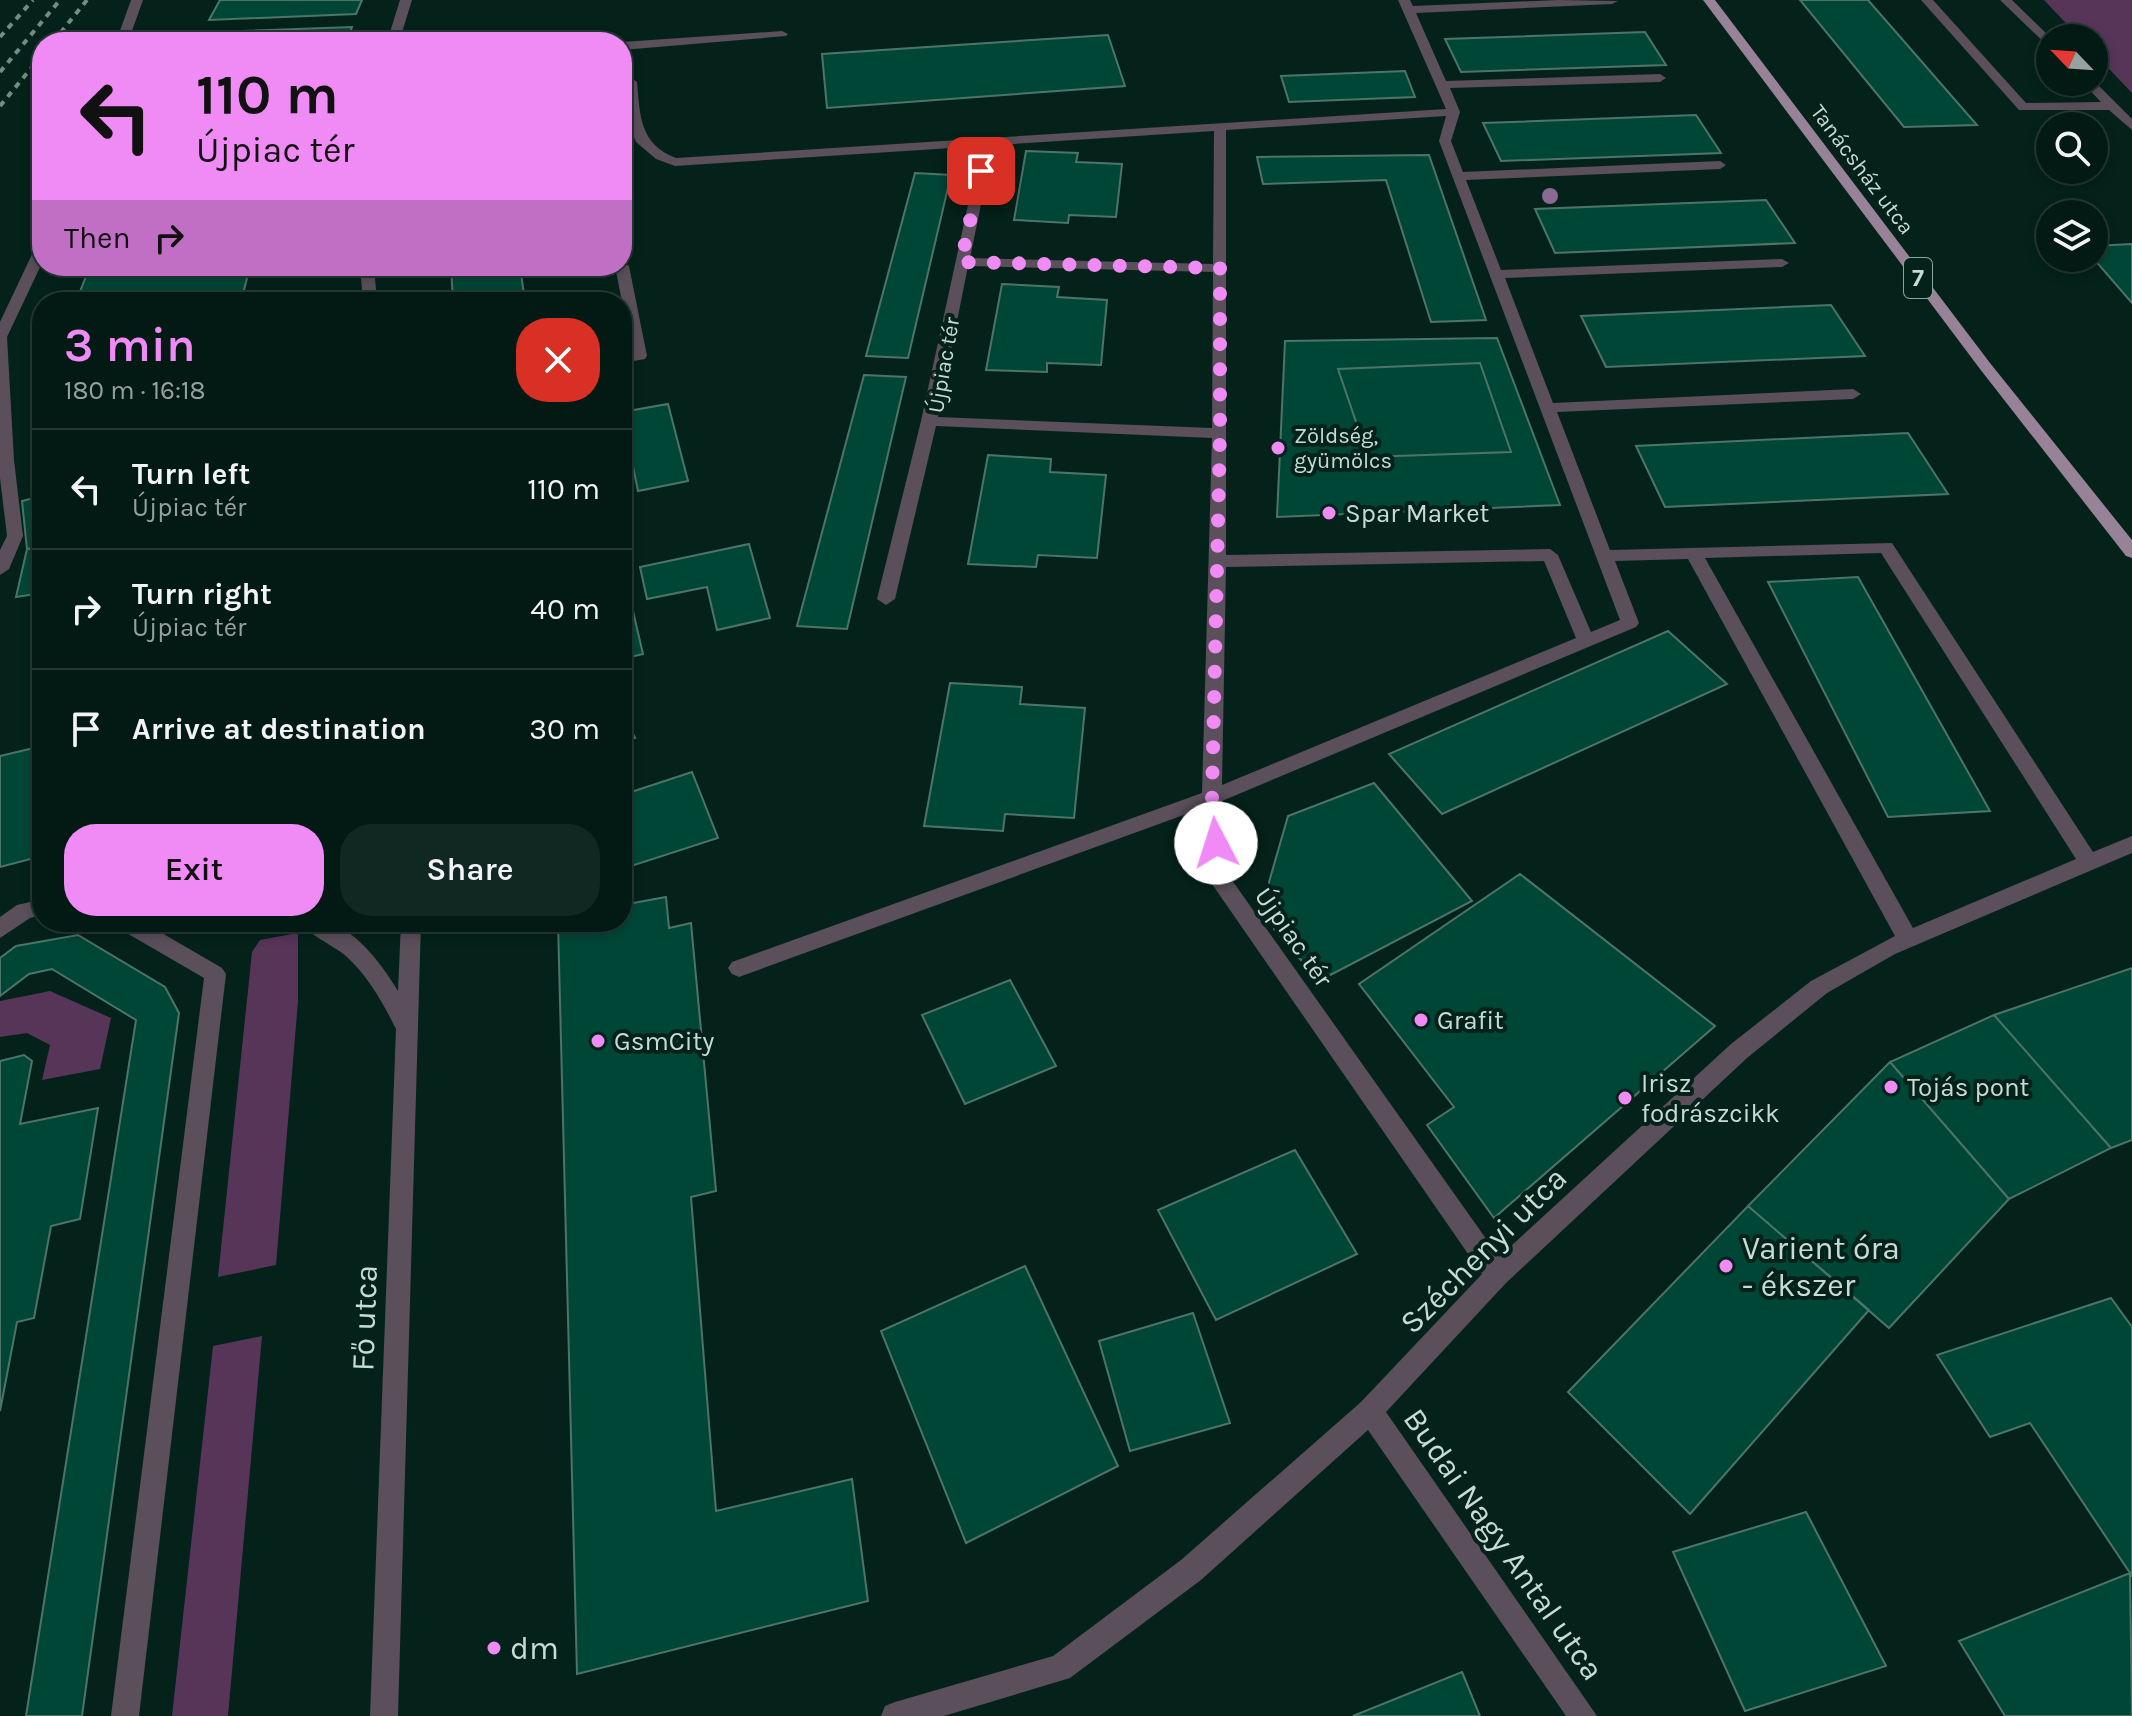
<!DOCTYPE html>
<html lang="en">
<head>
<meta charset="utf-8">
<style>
  body { margin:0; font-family:Karla,sans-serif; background:#112722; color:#f1f3f6; height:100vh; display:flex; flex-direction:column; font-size:30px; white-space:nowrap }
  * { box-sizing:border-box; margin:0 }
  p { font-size:26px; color:#97a1a0 }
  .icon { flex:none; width:44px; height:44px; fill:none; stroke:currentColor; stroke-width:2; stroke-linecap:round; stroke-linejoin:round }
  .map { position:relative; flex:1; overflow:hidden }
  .sheet { position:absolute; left:32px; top:292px; width:600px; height:640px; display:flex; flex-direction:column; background:#031a14; border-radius:32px; box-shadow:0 4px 12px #0003,0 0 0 2px #243834 }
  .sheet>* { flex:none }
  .top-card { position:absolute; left:32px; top:32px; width:600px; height:244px; border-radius:32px; box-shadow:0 4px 12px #0003,0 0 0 2px #243834; background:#f08bf6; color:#111; overflow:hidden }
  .needle { width:52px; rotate:295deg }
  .controls { position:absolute; left:2036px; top:24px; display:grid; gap:16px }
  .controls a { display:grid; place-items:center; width:72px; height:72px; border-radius:50%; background:#031a14; box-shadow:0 4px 12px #0003,0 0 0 2px #243834; font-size:40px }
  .pin { position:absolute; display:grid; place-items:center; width:68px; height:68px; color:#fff; margin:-34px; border-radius:16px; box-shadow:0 4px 12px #0006 }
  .me { position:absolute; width:88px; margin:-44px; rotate:355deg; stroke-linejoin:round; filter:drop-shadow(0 0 6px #0008) }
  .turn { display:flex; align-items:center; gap:28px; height:168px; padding:0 32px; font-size:36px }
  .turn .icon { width:104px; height:104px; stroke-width:2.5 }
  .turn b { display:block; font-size:56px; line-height:68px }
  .then { display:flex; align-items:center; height:76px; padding:0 32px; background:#0003; gap:16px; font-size:30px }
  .round { display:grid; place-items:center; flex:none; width:84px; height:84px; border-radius:32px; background:#112722 }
  .head { display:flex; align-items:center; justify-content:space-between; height:136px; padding:0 32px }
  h1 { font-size:48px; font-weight:600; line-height:60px; color:#f08bf6 }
  .action { display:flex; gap:16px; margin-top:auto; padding:16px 32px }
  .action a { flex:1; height:92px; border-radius:32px; background:#f08bf6; color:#111; font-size:32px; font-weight:600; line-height:92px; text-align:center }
  .action a+a { background:#112722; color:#f1f3f6 }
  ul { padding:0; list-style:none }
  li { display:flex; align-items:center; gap:24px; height:120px; padding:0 32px; border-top:2px solid #243834 }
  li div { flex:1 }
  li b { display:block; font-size:30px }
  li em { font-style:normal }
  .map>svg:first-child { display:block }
  .green { fill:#573559 }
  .building { fill:#004637; stroke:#4d7468; stroke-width:2 }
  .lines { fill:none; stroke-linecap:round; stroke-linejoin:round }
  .minor { fill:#5a4f5a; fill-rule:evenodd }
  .major { fill:#988298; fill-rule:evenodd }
  .rail { stroke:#738c85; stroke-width:4; stroke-dasharray:6 6; stroke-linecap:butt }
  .tree { fill:#896a95 }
  .route { stroke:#f08bf6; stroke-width:14; stroke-dasharray:0 25.2 }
  .poi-dot { fill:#f08bf6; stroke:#04221a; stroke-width:3 }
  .labels { text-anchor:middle; stroke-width:8; stroke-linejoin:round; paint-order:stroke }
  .far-street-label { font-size:22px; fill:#c7dcd5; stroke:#04221a }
  .far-poi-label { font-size:22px; fill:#c7dcd5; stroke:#04221a; text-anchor:start }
  .shield { fill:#04221a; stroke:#8ca49d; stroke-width:2 }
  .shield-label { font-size:24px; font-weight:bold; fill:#c7dcd5 }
  .poi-label { font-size:26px; fill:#c7dcd5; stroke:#04221a; text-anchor:start }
  .street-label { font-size:26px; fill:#c7dcd5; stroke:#04221a }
  .near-poi-label { font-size:32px; fill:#c7dcd5; stroke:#04221a; text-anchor:start }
  .near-street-label { font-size:32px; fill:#c7dcd5; stroke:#04221a }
</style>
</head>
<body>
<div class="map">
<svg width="2132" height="1716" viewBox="0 0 2132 1716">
  <rect width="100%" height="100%" fill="#04221a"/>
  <path class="green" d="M2044 0H2132V93L2094 53V38H2080Z
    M298 933V1001L276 1265 218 1277 252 952 260 940Z
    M50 991 111 1018 100 1069 42 1080 50 1045 27 1033 0 1037V1001Z
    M262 1336 228 1716H172L213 1346Z"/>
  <path class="building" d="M220 0H362L356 14 209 20Z
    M1800 0H1868L1977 125 1904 127Z
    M352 27 347 42H180L186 33Z
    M1645 32 1666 65 1461 72 1445 39Z
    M1108 35 1125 86 827 108 822 54Z
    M1405 71 1415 97 1289 102 1281 76Z
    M1696 115 1721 153 1501 161 1483 123Z
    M1026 151 1078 153 1076 162 1122 164 1116 217 1069 215 1068 223 1014 220Z
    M1429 155 1486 320 1431 322 1386 180 1263 184 1257 157Z
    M915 173 951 175 908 358 866 356Z
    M1766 200 1795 243 1555 253 1535 209Z
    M2132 244V303L2093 258 2094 246Z
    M90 266H250L241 302H76Z
    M451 266H520L525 302H453Z
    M1002 284 1059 287 1057 297 1107 300 1101 365 1047 363V372L986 370Z
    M1831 305 1865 356 1606 367 1581 316Z
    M1497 338 1560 505 1277 517 1285 341Z
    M1480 363 1511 452 1368 457 1338 369Z
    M864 375 906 377 847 629 797 626Z
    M668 404 688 481 638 491 622 412Z
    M1908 433 1948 494 1665 507 1636 446Z
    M988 455 1051 459 1050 472 1106 475 1097 558 1038 555 1036 567 968 564Z
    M42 496V547L27 549 22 501Z
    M749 544 770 618 717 630 707 587 647 599 640 567Z
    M42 547V593L16 597 27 549Z
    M1858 577 1990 811 1888 817 1768 582Z
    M629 594 643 654 622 659V595Z
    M1668 631 1727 684 1442 814 1389 754Z
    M950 683 1022 687 1020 704 1085 708 1074 818 1005 814 1003 831 924 826Z
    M622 713 635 738 622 742Z
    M42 746V856L0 867V756Z
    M692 772 718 838 622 869V795Z
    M1374 783 1472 901 1319 981 1274 929 1269 882 1288 816Z
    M1520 874 1715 1026 1494 1218 1427 1125 1454 1107 1359 984Z
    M666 897 669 928 691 923 716 1191 691 1197 716 1511 852 1479 868 1601 577 1674 558 922H622V905Z
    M78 935 165 987 179 1013 82 1716H26L136 1020 52 969 29 974 0 996V958L16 946Z
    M2132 968V1140L2111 1148 1994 1015Z
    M1010 980 1056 1066 965 1104 922 1015Z
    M1994 1015 2111 1148 2009 1199 1890 1062Z
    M24 1055 32 1061 20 1124 98 1108 80 1219 51 1226 34 1318 17 1322 0 1411V1061Z
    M1890 1062 2009 1199 1889 1328 1748 1206Z
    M1295 1150 1357 1254 1216 1320 1158 1210Z
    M1748 1206 1869 1310 1690 1514 1568 1392Z
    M1025 1266 1118 1466 966 1543 881 1331Z
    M2111 1298 2132 1327V1576L2030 1423 1990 1437 1937 1355Z
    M1193 1313 1230 1423 1130 1451 1099 1341Z
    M1806 1512 1886 1666 1745 1711 1673 1552Z
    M2130 1573 2132 1716H2005L1959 1641Z
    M1462 1672 1480 1716H1353Z"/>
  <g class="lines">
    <path class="minor" d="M131 0H143L128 42H116Z
      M400 0H412L399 42H387Z
      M1398 0H1410L1413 6 1558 0 1618 1 1612 4 1416 13 1446 81 1660 74 1666 78 1660 82 1450 88 1460 112 1451 141 1463 172 1720 161 1726 165 1720 169 1466 180 1501 270 1782 259 1789 263 1782 267 1505 278 1553 403 1853 389 1861 394 1853 399 1557 412 1610 550 1892 543 2093 852 2132 836V853L1895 954 1827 993 1747 1058 1506 1283 1386 1412 1597 1716H1566L1368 1430 1201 1580 1070 1678 944 1716H881L885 1706 895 1702 1053 1656 1181 1560 1361 1402 1482 1274 1212 884 1203 808 739 977 732 974 728 968 732 962 1202 793 1212 438 936 426 895 599 886 605 877 599 921 421 976 168 988 171 970 258 1213 264 1214 131 675 166 656 159 636 142 628 121 622 79 631 78 637 82C640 117 640 144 676 158L1446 109ZM1446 116 1439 141 1620 620 1591 632 1558 555 1550 549 1226 555V130ZM968 266 1213 272 1212 428 938 417ZM1881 553 2076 859 1913 928 1705 558ZM1688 559 1895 936 1811 981 1731 1044 1499 1257 1229 876 1222 801 1636 627 1639 623 1615 561ZM1544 561 1576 638 1222 785 1226 567Z
      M1921 0H1933L2026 103 2101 102 2082 82 2094 81 2132 119V130L2109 110H2019Z
      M2000 0H2012L2051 38 2050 48Z
      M782 31 788 34 786 36 622 50V42Z
      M42 244V263L7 337 14 460 23 536 9 569 0 575V550L7 536 0 478V322L35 248Z
      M622 262 629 266 647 356 645 359 622 363V355L632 353 615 266H622Z
      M360 266H374L377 302H363Z
      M622 548 630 554 629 560 622 561Z
      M42 899V915L30 918 0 938V917L17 905Z
      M115 922H143L222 968 226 974 139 1716H111L204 978 118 928Z
      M301 922C310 922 323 920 332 923 360 935 383 966 398 991L401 922H421L398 1716H370L396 1029C383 1003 368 976 346 956 334 946 306 933 301 922Z"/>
    <path class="major" d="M1703 0H1715L1990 363 2132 540V558L2126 556 1980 369Z"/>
    <path class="rail" d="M0 37 33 0
      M53 42 87 0
      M0 72 60 0
      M0 106 42 55"/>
  </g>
  <circle class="tree" cx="1550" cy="196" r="8"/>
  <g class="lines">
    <path class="route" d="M981 171 961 262 1220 268V433L1212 797 1216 843"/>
  </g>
  <g class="poi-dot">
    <circle cx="1278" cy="448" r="8"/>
    <circle cx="1329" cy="513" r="8"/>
    <circle cx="1421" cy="1020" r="8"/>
    <circle cx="598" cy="1041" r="8"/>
    <circle cx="1891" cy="1087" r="8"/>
    <circle cx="1625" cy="1098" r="8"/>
    <circle cx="1726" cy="1266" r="8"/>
    <circle cx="494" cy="1648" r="8"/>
  </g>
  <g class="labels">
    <g class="far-street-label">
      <text transform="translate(1863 169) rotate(53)" y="8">Tanácsház utca</text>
      <text transform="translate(943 365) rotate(-80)" y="8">Újpiac tér</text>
    </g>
    <g class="far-poi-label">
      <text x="1294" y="443">Zöldség,<tspan x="1294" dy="25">gyümölcs</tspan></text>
    </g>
    <rect class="shield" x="1904" y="258" width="28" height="40" rx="6"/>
    <g class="shield-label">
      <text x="1918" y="286">7</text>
    </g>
    <g class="poi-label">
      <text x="1345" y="522">Spar Market</text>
      <text x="1437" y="1029">Grafit</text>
      <text x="614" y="1050">GsmCity</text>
      <text x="1641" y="1092">Irisz<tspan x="1641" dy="30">fodrászcikk</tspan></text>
      <text x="1907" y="1096">Tojás pont</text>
    </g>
    <g class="street-label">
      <text transform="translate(1294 937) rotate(55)" y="9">Újpiac tér</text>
    </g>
    <g class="near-poi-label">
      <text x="1742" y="1259">Varient óra<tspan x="1742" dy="37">- ékszer</tspan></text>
      <text x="510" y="1659">dm</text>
    </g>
    <g class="near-street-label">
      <text transform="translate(1483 1250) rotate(-45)" y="11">Széchenyi utca</text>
      <text transform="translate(364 1318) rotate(-88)" y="11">Fő utca</text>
      <text transform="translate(1504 1544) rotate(55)" y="11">Budai Nagy Antal utca</text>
    </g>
  </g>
</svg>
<div class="controls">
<a><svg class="needle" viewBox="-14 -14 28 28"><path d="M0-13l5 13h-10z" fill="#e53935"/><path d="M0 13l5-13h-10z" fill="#97a1a0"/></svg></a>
<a><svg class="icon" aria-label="search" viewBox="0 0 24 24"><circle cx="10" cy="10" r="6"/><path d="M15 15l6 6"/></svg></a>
<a><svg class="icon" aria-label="layers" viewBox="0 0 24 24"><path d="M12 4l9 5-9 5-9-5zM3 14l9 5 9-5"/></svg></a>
</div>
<div class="pin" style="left:981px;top:171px;background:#d93025"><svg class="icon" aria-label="arrive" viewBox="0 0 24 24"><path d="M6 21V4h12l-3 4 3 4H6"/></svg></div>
<svg class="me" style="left:1216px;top:843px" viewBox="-20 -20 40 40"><circle r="19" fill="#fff"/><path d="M0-13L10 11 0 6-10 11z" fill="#f08bf6"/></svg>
<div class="top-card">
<div class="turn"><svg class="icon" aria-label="left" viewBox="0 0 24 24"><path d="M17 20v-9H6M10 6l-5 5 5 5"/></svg><div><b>110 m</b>Újpiac tér</div></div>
<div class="then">Then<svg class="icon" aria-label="right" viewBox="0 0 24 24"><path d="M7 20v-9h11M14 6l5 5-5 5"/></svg></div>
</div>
<section class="sheet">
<div class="head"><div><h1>3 min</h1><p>180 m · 16:18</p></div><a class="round" style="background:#d93025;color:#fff"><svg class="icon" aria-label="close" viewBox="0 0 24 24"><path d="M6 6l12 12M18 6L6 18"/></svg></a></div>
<ul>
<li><svg class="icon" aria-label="left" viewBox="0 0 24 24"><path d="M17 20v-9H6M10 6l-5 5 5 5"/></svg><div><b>Turn left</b><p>Újpiac tér</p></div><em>110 m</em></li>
<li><svg class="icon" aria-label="right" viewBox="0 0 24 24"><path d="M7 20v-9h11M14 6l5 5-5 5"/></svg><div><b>Turn right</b><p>Újpiac tér</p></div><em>40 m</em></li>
<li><svg class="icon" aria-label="arrive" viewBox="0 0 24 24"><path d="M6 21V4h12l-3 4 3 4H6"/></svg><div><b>Arrive at destination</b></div><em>30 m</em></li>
</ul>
<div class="action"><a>Exit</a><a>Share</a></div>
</section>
</div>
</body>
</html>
